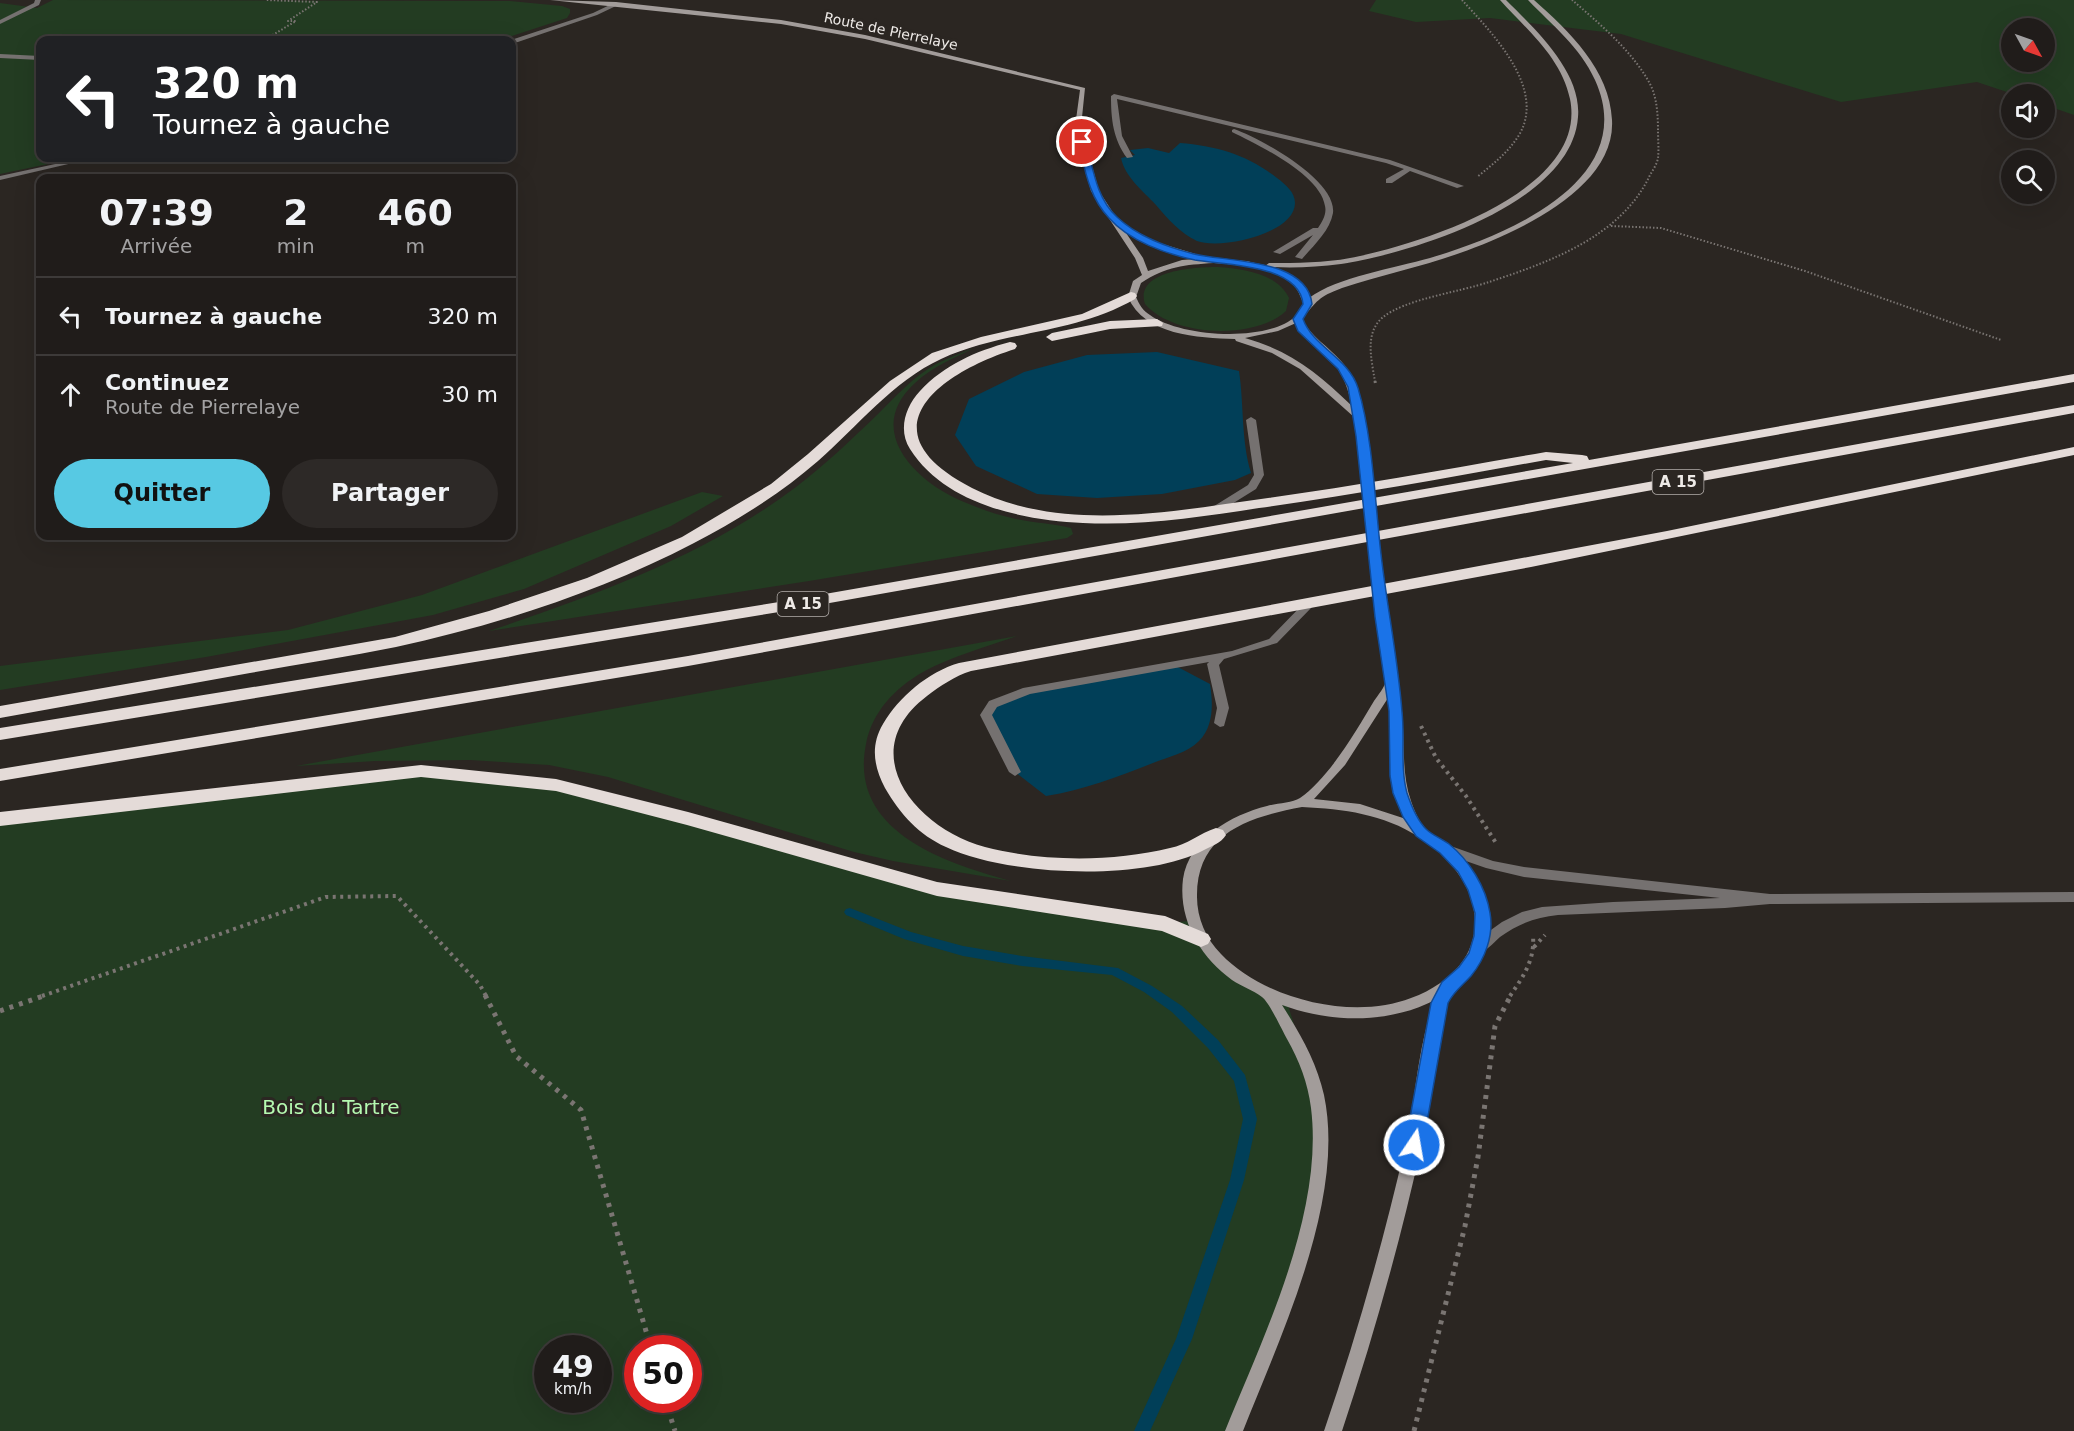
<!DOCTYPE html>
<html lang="fr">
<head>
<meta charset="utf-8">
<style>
  body { margin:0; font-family:"DejaVu Sans",sans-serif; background:#2d2927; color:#f1f3f6; height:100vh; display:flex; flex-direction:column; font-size:22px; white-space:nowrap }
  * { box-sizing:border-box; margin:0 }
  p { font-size:20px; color:#a2a1a2 }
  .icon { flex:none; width:33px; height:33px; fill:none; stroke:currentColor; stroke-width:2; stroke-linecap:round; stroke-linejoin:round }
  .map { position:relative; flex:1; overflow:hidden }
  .side { position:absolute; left:36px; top:174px; width:480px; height:366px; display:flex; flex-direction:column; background:#201c1a; border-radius:12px; box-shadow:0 6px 24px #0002,0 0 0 2px #3d3a39 }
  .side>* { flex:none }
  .banner { position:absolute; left:36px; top:36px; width:480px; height:126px; border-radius:12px; box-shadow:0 6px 24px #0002,0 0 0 2px #3d3a39; background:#202124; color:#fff; overflow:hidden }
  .needle { width:39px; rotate:130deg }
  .controls { position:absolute; left:2001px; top:18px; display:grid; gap:12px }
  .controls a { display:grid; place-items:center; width:54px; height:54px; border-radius:50%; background:#201c1a; box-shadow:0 6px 24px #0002,0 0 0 2px #3d3a39; font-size:30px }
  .speed { position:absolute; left:534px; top:1335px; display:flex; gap:12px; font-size:30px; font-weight:700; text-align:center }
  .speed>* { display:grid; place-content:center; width:78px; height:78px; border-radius:50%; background:#201c1a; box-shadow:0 6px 24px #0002,0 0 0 2px #3d3a39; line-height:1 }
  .speed small { font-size:15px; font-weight:400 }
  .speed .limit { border:9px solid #d22; background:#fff; color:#111 }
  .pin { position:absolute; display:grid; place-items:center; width:51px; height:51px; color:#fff; margin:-26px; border:3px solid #fff; border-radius:50%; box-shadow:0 2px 6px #0007 }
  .me { position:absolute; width:66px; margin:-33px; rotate:12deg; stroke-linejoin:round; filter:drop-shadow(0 0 4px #0008) }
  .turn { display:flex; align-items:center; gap:21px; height:126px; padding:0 18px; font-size:27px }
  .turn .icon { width:78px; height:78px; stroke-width:2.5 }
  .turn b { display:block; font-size:42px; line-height:51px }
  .eta { display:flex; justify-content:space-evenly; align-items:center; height:102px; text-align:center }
  .eta b { font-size:36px; font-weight:600; line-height:42px }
  .action { display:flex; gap:12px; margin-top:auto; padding:12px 18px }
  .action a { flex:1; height:69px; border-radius:36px; background:#57c9e3; color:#111; font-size:24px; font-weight:600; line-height:69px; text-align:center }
  .action a+a { background:#2d2927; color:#f1f3f6 }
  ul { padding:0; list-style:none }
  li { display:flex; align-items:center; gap:18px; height:78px; padding:0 18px; border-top:2px solid #3d3a39 }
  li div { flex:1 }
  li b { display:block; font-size:22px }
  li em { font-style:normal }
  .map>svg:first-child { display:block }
  .green { fill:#233c22; fill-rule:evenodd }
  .water { fill:#013f58 }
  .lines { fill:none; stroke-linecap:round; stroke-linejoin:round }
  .stream { fill:#013f58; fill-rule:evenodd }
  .path-far3 { stroke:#7a7572; stroke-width:2; stroke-dasharray:1.5 2; stroke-linecap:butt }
  .path-far2 { stroke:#7a7572; stroke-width:3; stroke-dasharray:2 4; stroke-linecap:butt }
  .path-far1 { stroke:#7a7572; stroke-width:4; stroke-dasharray:3 4.5; stroke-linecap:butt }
  .path { stroke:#7a7572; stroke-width:5; stroke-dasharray:4 6; stroke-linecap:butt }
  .lane { fill:#757170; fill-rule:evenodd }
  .street { fill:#757170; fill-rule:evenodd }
  .secondary { fill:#a29c9a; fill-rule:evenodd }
  .highway { fill:#e4dbd8; fill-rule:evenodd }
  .secondary-bridge { stroke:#a29c9a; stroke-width:10 }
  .route { fill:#1a73e8; stroke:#114b97; stroke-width:1.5 }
  .labels { text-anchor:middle; stroke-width:6; stroke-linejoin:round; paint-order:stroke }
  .far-street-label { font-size:14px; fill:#eeeae7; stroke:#2b2622 }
  .shield { fill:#2b2622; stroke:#b4afac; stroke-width:1.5 }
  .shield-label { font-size:15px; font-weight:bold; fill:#eeeae7 }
  .near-park-label { font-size:20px; fill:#b5fab1; stroke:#2b2622 }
</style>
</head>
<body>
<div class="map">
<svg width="2074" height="1431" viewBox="0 0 2074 1431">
  <rect width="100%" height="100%" fill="#2b2622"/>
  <path class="green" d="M53 0 510 1 562 6 570 9V13L567 18 500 40H40V158H77L0 174V3L37 8Z
    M1376 0H2074V115L2045 105 2044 94H2013L1977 82 1841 102 1621 34 1490 18 1416 22 1369 11ZM2012 28H2044V62H2012Z
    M1218 267C1243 269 1277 273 1289 298L1286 311C1255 340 1173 337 1145 304 1134 270 1196 267 1218 267Z
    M974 348C954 358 932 367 915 383 861 432 920 486 969 504 983 510 998 515 1012 518 1032 523 1052 523 1071 528L1073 534 1067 538 809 581 489 631C596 595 705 556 796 487 825 465 852 439 878 414 896 396 913 377 936 364 948 358 961 353 974 348Z
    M702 492 723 496 671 526 524 589 433 615 206 657 0 690V666L288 630 422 595Z
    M1017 636C986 647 952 656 923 672 895 688 872 712 866 744 848 832 946 863 1011 881L893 861 854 852 608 777 549 765 470 760 375 761 296 766Z
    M421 771 556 785 854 867 1165 924 1187 921 1197 940 1211 957 1287 1002 1317 1098 1310 1207 1237 1431H0V819ZM548 1348H598V1400H548ZM638 1348H688V1400H638Z"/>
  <path class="water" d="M1180 143C1217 146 1248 155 1277 178 1285 184 1295 192 1295 203 1295 234 1220 250 1197 241 1180 233 1168 219 1156 205 1143 191 1125 177 1121 158L1135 155 1130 150 1148 148 1169 153Z
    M1157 352 1239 371C1244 404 1241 440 1251 473L1235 480 1162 494 1097 498 1037 494 976 466 955 435 969 399 1024 372 1087 355Z
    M1174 665 1210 684C1213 703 1214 726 1199 741 1187 753 1168 757 1153 763 1117 777 1084 790 1046 796L1015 772 986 715 1006 697Z"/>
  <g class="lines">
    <path class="stream" d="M850 908 911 932 963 946 1022 956 1118 968 1152 986 1182 1006 1218 1040 1245 1075 1257 1119 1244 1180 1192 1339 1150 1431H1134L1176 1339 1230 1180 1243 1119 1234 1081 1208 1048 1172 1012 1144 992 1112 975 1022 966 963 956 904 939 846 915 844 912 846 909Z"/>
    <path class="path-far3" d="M1462 0C1491 32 1547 88 1519 135 1508 153 1493 164 1477 177
      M256 40 264 36H271L296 21H288L317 2 266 0
      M1611 226 1661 228 1805 271 2001 340
      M1375 382C1372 361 1364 334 1382 318 1404 299 1460 292 1489 282 1550 262 1622 236 1650 175 1653 170 1657 164 1658 158 1659 150 1658 140 1658 131 1658 115 1657 96 1649 82 1631 50 1600 24 1572 0"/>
    <path class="path-far2" d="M1375 381 1376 387"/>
    <path class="path-far1" d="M1421 726 1436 758 1466 796 1496 843
      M1534 947 1545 935
      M42 996 326 897 397 896 480 985 486 996
      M1510 996C1523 977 1535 960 1533 936"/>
    <path class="path" d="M485 995 516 1056 581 1110 651 1348
      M0 1011 46 995
      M665 1400 675 1431
      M1414 1431 1465 1226 1478 1157 1495 1026 1511 995"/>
    <path class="lane" d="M35 0H41L39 5 0 24V20L34 3Z
      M0 54 40 56V60L0 58Z
      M1114 94 1390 160 1464 186 1457 188 1410 171 1392 183H1386V179L1404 169 1386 163 1117 99 1122 136 1133 157 1127 158C1113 139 1111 119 1111 96Z
      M1234 129C1260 138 1337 180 1333 213 1330 231 1313 246 1302 259L1295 257 1313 235 1280 254 1273 252 1313 228H1318C1322 222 1327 214 1325 206 1320 174 1258 145 1232 132V130Z
      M1251 417 1256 420 1264 475 1256 489 1219 512H1211V508L1248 485 1254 475 1246 420Z
      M1308 602 1314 605 1312 607 1277 643 1224 659 1219 665 1229 708 1224 726 1220 727 1214 723 1217 708 1207 664 1209 662 1030 694 997 707 992 715 1021 772 1015 776 1009 772 980 715 989 701 1023 688 1232 651 1269 639 1304 603Z"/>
    <path class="street" d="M616 2 618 5 597 15 512 44 511 40 593 13Z
      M83 158H94L0 180V176Z
      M1445 844 1493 861 1524 867 1770 894 2074 892V902L1770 904 1725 908 1558 915C1536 917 1518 924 1500 937 1492 944 1483 956 1472 953L1470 949 1484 935 1502 922 1522 912 1542 907 1613 902 1720 898 1524 877 1486 868 1440 852 1438 849 1440 846Z"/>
    <path class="secondary" d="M550 0 616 2 781 20 865 35 1085 88 1081 127 1099 191 1119 222 1156 242 1202 256V259L1247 261 1265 266 1269 263C1296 263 1324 263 1350 258 1418 245 1589 192 1570 99 1561 57 1527 30 1500 0H1506C1535 29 1582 72 1578 117 1572 204 1412 253 1341 264 1318 267 1295 268 1273 267 1290 272 1301 282 1309 298 1337 277 1395 268 1430 258 1505 236 1641 181 1595 80 1580 47 1552 25 1528 0H1534C1569 31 1610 70 1612 120 1616 189 1514 234 1460 253 1421 267 1381 275 1342 288 1318 297 1317 301 1302 319 1311 337 1328 346 1341 361 1359 381 1362 410 1367 436L1362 439 1357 436 1354 417 1300 369 1272 353 1236 341 1235 339C1198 338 1144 335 1128 297L1133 281 1142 275 1135 258 1091 191 1075 127 1080 90 865 39 781 24ZM1124 230 1150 246 1195 259 1182 260 1148 271 1143 258ZM1214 263C1238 265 1279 267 1295 287 1299 291 1301 299 1304 304 1301 308 1299 312 1296 316 1267 343 1180 337 1150 315 1143 311 1139 304 1136 297L1141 283C1167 266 1184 265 1214 263ZM1296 323C1304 340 1320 349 1332 362 1344 374 1348 390 1352 406 1318 373 1291 351 1245 338L1278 331Z
      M1382 614 1388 617C1393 648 1399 680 1402 711 1405 741 1401 772 1411 801 1414 810 1419 822 1426 829 1432 835 1441 839 1448 845 1471 865 1487 891 1489 922 1490 942 1481 961 1468 976 1464 980 1458 984 1454 988 1449 996 1447 1009 1444 1018 1432 1060 1430 1105 1421 1147 1400 1243 1373 1338 1342 1431H1324C1356 1338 1383 1243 1405 1147 1416 1099 1417 1047 1435 1000 1389 1024 1330 1023 1282 1005 1300 1033 1317 1063 1324 1095 1346 1199 1281 1335 1243 1431H1225C1264 1335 1324 1213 1311 1108 1308 1083 1299 1060 1287 1039 1282 1030 1269 1002 1262 997 1253 990 1241 986 1232 980 1200 957 1178 920 1183 879 1189 839 1231 815 1267 806 1277 803 1292 803 1300 798 1329 778 1356 731 1374 701 1378 695 1385 687 1386 680 1388 669 1379 631 1376 617ZM1388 698C1393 737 1385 783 1406 819L1360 804 1314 799 1345 765ZM1302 807C1344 809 1383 814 1419 837 1491 883 1499 965 1411 998 1352 1021 1264 999 1221 954 1206 939 1197 918 1197 897 1196 833 1249 817 1302 807Z"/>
    <path class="highway" d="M1131 292 1135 293 1137 296 1135 299C1072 335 1004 330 941 359 893 381 857 427 818 461 780 494 738 520 694 543 602 591 498 625 396 647 348 657 299 664 250 673 167 688 83 703 0 718V706L395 637 489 611 587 578 682 537 771 484 808 454 890 381 932 353 981 337 1082 314Z
      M1157 319 1163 323 1162 326 1110 329 1052 341 1046 337 1052 333 1110 321Z
      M1010 342 1015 343 1017 346 1015 349C936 374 863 432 972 488 1062 534 1173 511 1268 498 1361 485 1453 468 1546 452L1582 455 1587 456 1589 460 2074 374V382L779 612 0 740V728L779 602 1573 463 1546 460C1451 477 1355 495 1259 508 1201 517 1142 526 1083 523 1021 520 945 504 910 449 898 430 905 407 920 391 944 365 976 351 1010 342Z
      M2074 405V413L688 666 0 781V769L688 656Z
      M2074 447V455L1531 567 971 671C955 676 940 686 927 696 853 752 915 828 985 847 1043 862 1112 862 1170 848 1187 845 1200 833 1216 828L1223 830 1226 835C1221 843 1212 846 1204 850 1144 882 1007 876 946 847 919 835 900 814 885 788 874 767 870 746 883 724 899 697 928 672 959 663L1667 531Z
      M421 765 556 779 688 812 937 882 1165 916 1208 934 1211 939 1208 944 1201 947 1162 931 937 896 687 825 556 791 421 777 0 826V812Z"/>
    <path class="secondary-bridge" d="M1362 436 1382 617"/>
  </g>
  <path class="route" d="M1082 140 1086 142C1093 168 1096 198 1117 217 1138 237 1167 247 1194 254 1227 262 1307 258 1312 304L1303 319C1313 347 1349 358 1358 388 1373 438 1375 503 1381 554 1387 607 1398 659 1402 712 1405 738 1400 767 1407 793 1411 805 1417 820 1426 829 1432 835 1442 839 1449 844 1469 860 1486 887 1490 913 1494 935 1485 959 1471 976 1462 986 1454 991 1448 1003L1423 1145 1420 1150 1414 1152 1407 1150 1405 1145 1431 1003 1442 982 1459 967 1469 953 1474 936 1475 913 1468 890 1458 872 1440 853 1416 836 1403 817 1393 793 1390 776 1389 711 1375 617 1356 436 1348 387 1338 369 1298 331 1293 319 1303 304C1299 264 1224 265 1195 260 1166 254 1129 241 1109 218 1089 197 1085 170 1078 142Z"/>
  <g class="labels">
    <g class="far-street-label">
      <text transform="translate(891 31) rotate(12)" y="5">Route de Pierrelaye</text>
    </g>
    <g class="shield">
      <rect x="1652.5" y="470" width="51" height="24" rx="4.5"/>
      <rect x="777.5" y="592" width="51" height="24" rx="4.5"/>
    </g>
    <g class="shield-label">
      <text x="1678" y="487">A 15</text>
      <text x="803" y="609">A 15</text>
    </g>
    <g class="near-park-label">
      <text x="331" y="1114">Bois du Tartre</text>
    </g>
  </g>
</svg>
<div class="controls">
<a><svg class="needle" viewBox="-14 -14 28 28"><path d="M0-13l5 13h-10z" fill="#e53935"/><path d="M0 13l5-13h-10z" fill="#a2a1a2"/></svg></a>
<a><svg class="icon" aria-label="sound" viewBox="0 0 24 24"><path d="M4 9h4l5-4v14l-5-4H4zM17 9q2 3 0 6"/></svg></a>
<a><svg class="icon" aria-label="search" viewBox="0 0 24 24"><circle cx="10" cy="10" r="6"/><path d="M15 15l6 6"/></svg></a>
</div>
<div class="speed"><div>49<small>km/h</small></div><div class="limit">50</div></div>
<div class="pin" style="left:1082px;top:142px;background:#d93025"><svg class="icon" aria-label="arrive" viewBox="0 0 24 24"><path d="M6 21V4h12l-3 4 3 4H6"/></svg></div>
<svg class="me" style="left:1414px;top:1145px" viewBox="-20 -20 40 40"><circle r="17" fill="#1a73e8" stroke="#fff" stroke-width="3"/><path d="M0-11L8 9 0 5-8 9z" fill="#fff"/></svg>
<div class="banner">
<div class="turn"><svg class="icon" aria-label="left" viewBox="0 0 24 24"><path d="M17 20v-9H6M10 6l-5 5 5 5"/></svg><div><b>320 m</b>Tournez à gauche</div></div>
</div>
<section class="side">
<div class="eta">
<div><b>07:39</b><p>Arrivée</p></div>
<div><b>2</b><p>min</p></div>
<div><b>460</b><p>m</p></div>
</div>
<ul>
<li><svg class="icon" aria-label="left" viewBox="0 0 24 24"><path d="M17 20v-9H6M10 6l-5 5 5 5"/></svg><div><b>Tournez à gauche</b></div><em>320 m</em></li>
<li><svg class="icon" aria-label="ahead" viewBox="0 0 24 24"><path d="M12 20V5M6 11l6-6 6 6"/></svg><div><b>Continuez</b><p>Route de Pierrelaye</p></div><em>30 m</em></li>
</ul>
<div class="action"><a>Quitter</a><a>Partager</a></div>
</section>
</div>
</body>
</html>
